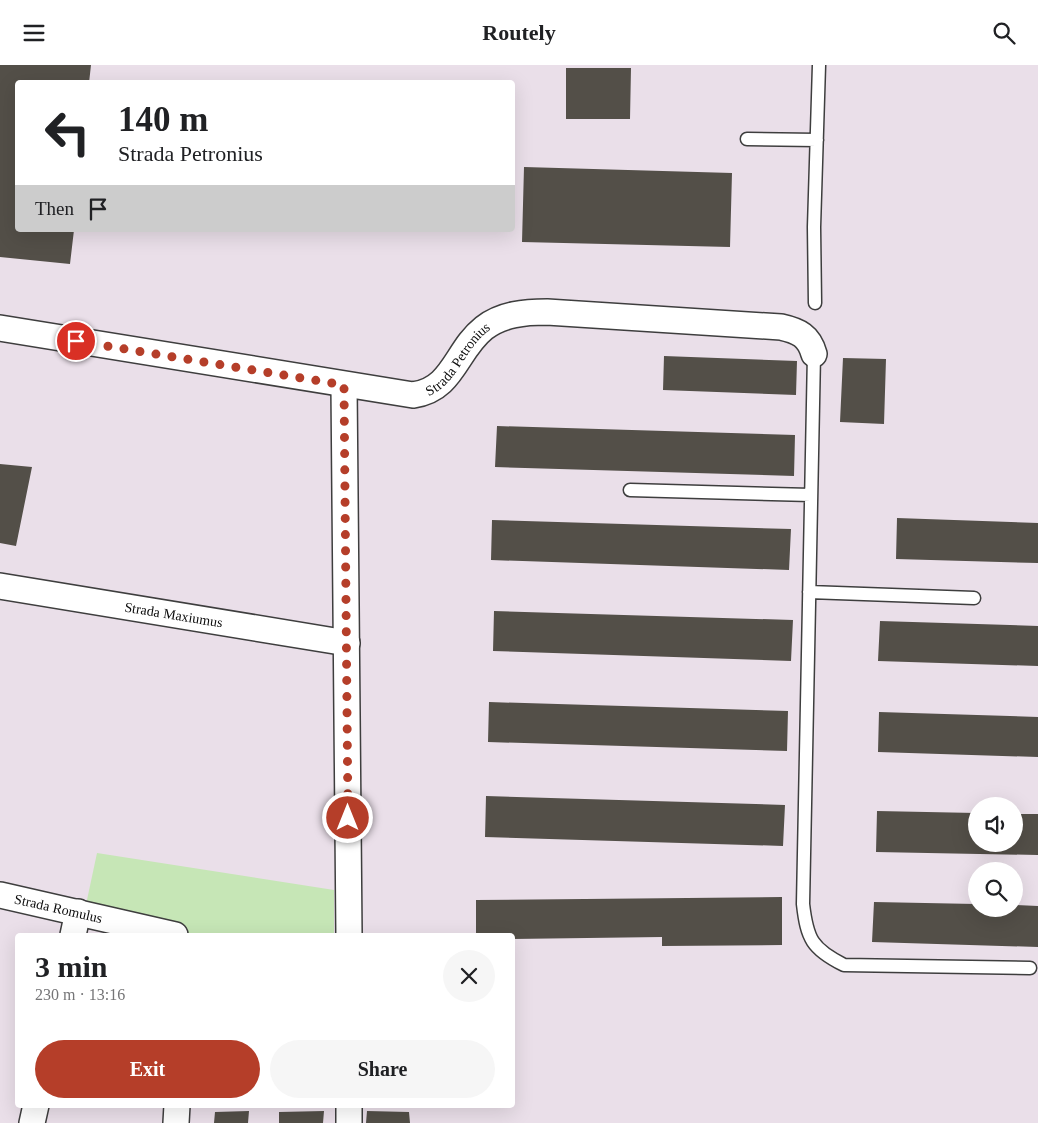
<!DOCTYPE html>
<html lang="en">
<head>
<meta charset="utf-8">
<style>
  body { margin:0; font-family:"Times New Roman",serif; background:#f6f6f6; color:#202124; height:100vh; display:flex; flex-direction:column; font-size:19px; white-space:nowrap }
  * { box-sizing:border-box; margin:0 }
  p { font-size:16px; color:#757577 }
  .icon { flex:none; width:28px; height:28px; fill:none; stroke:currentColor; stroke-width:2; stroke-linecap:round; stroke-linejoin:round }
  .map { position:relative; flex:1; overflow:hidden }
  .drawer { position:absolute; left:15px; top:868px; width:500px; height:175px; display:flex; flex-direction:column; background:#fff; border-radius:5px; box-shadow:0 5px 20px #0002 }
  .drawer>* { flex:none }
  .banner { position:absolute; left:15px; top:15px; width:500px; height:152px; border-radius:5px; box-shadow:0 5px 20px #0002; background:#fff; color:#202124; overflow:hidden }
  .controls { position:absolute; left:968px; top:732px; display:grid; gap:10px }
  .controls a { display:grid; place-items:center; width:55px; height:55px; border-radius:50%; background:#fff; box-shadow:0 5px 20px #0002; font-size:25px }
  .pin { position:absolute; display:grid; place-items:center; width:42px; height:42px; color:#fff; margin:-21px; border:2px solid #fff; border-radius:50%; box-shadow:0 1px 5px #0007 }
  .me { position:absolute; width:55px; margin:-28px; rotate:0deg; stroke-linejoin:round; filter:drop-shadow(0 0 4px #0008) }
  .turn { display:flex; align-items:center; gap:18px; height:105px; padding:0 20px; font-size:22px }
  .turn .icon { width:65px; height:65px; stroke-width:2.5 }
  .turn b { display:block; font-size:35px; line-height:42px }
  .then { display:flex; align-items:center; height:48px; padding:0 20px; background:#0003; gap:10px; font-size:19px }
  .round { display:grid; place-items:center; flex:none; width:52px; height:52px; border-radius:26px; background:#f6f6f6 }
  .head { display:flex; align-items:center; justify-content:space-between; height:85px; padding:0 20px }
  h1 { font-size:30px; font-weight:700; line-height:38px }
  .button { display:flex; gap:10px; margin-top:auto; padding:10px 20px }
  .button a { flex:1; height:58px; border-radius:30px; background:#b53e29; color:#fff; font-size:20px; font-weight:700; line-height:58px; text-align:center }
  .button a+a { background:#f6f6f6; color:#202124 }
  header { display:flex; justify-content:space-between; align-items:center; height:65px; padding:0 20px; background:#fff; font-size:22px; font-weight:700 }
  .map>svg:first-child { display:block }
  .industrial { fill:#eadfe9; fill-rule:evenodd }
  .green { fill:#c6e6b6 }
  .building { fill:#534f48 }
  .lines { fill:none; stroke-linecap:round; stroke-linejoin:round }
  .service-casing { stroke:#3e3e3e; stroke-width:15 }
  .minor-casing { stroke:#3e3e3e; stroke-width:28 }
  .service { stroke:#fff; stroke-width:12 }
  .minor { stroke:#fff; stroke-width:25 }
  .route { stroke:#b53e29; stroke-width:9; stroke-dasharray:0 16.2 }
  .labels { text-anchor:middle; stroke-width:5; stroke-linejoin:round; paint-order:stroke }
  .street-label { font-size:14px; fill:#0b0b0b; stroke:#fff }
</style>
</head>
<body>
<header><svg class="icon" aria-label="menu" viewBox="0 0 24 24"><path d="M4 6h16M4 12h16M4 18h16"/></svg>Routely<svg class="icon" aria-label="search" viewBox="0 0 24 24"><circle cx="10" cy="10" r="6"/><path d="M15 15l6 6"/></svg></header>
<div class="map">
<svg width="1038" height="1058" viewBox="0 0 1038 1058">
  <rect width="100%" height="100%" fill="#fefeea"/>
  <path class="industrial" d="M0 0H1038V1058H0ZM18 18H512V165H18ZM976 741H1014V779H976ZM976 806H1014V844H976ZM18 870H512V1040H18Z"/>
  <path class="green" d="M97 788 334 825V870H175L84 849Z"/>
  <path class="building" d="M0 0H91L89 18H18V165H74L70 199 0 192Z
    M566 3H631L630 54H566Z
    M524 102 732 108 730 182 522 177Z
    M664 291 797 296 796 330 663 325Z
    M843 293 886 294 884 359 840 357Z
    M497 361 795 370 794 411 495 402Z
    M0 399 32 402 16 481 0 478Z
    M897 453 1038 458V498L896 494Z
    M492 455 791 464 789 505 491 495Z
    M494 546 793 555 791 596 493 586Z
    M880 556 1038 561V601L878 596Z
    M489 637 788 646 787 686 488 677Z
    M879 647 1038 652V692L878 687Z
    M486 731 785 740 783 781 485 772Z
    M877 746 976 748V779H1014V749H1038V790L876 787Z
    M782 832V880L662 881V872L512 874V870H476V835Z
    M874 837 976 839V844H1014V840L1038 841V882L872 877Z
    M249 1046 248 1058H214L215 1047Z
    M324 1046 323 1058H279V1047Z
    M367 1046 409 1047 410 1058H366Z"/>
  <g class="lines">
    <defs>
      <path id="service" d="M747 74 817 75
        M815 238 814 162 819 0
        M814 289 803 839C807 874 812 884 844 900L1030 903
        M630 425 811 430
        M809 527 974 533"/>
      <g id="minor">
        <path id="s1" d="M0 263 413 330C453 325 456 285 484 263 502 249 525 247 547 247L781 262C799 266 809 271 814 289"/>
        <path d="M344 320 349 870"/>
        <path id="s2" d="M0 521 347 578"/>
        <path id="s3" d="M0 830 175 870"/>
        <path d="M73 870 78 847"/>
        <path d="M32 1058 36 1040"/>
        <path d="M176 1058 177 1040"/>
        <path d="M349 1058V1040"/>
      </g>
    </defs>
    <use href="#service" class="service-casing"/>
    <use href="#minor" class="minor-casing"/>
    <use href="#service" class="service"/>
    <use href="#minor" class="minor"/>
  </g>
  <g class="lines">
    <path class="route" d="M76 276 344 320 348 753"/>
  </g>
  <g class="labels">
    <g class="street-label">
      <text dy="5" stroke="none"><textPath href="#s1" startOffset="478">Strada Petronius</textPath></text>
      <text dy="5" stroke="none"><textPath href="#s2" startOffset="176">Strada Maxiumus</textPath></text>
      <text dy="5" stroke="none"><textPath href="#s3" startOffset="60">Strada Romulus</textPath></text>
    </g>
  </g>
</svg>
<div class="controls">
<a><svg class="icon" aria-label="sound" viewBox="0 0 24 24"><path d="M4 9h4l5-4v14l-5-4H4zM17 9q2 3 0 6"/></svg></a>
<a><svg class="icon" aria-label="search" viewBox="0 0 24 24"><circle cx="10" cy="10" r="6"/><path d="M15 15l6 6"/></svg></a>
</div>
<div class="pin" style="left:76px;top:276px;background:#d93025"><svg class="icon" aria-label="arrive" viewBox="0 0 24 24"><path d="M6 21V4h12l-3 4 3 4H6"/></svg></div>
<svg class="me" style="left:348px;top:753px" viewBox="-20 -20 40 40"><circle r="17" fill="#b53e29" stroke="#fff" stroke-width="3"/><path d="M0-11L8 9 0 5-8 9z" fill="#fff"/></svg>
<div class="banner">
<div class="turn"><svg class="icon" aria-label="left" viewBox="0 0 24 24"><path d="M17 20v-9H6M10 6l-5 5 5 5"/></svg><div><b>140 m</b>Strada Petronius</div></div>
<div class="then">Then<svg class="icon" aria-label="arrive" viewBox="0 0 24 24"><path d="M6 21V4h12l-3 4 3 4H6"/></svg></div>
</div>
<section class="drawer">
<div class="head"><div><h1>3 min</h1><p>230 m · 13:16</p></div><a class="round"><svg class="icon" aria-label="close" viewBox="0 0 24 24"><path d="M6 6l12 12M18 6L6 18"/></svg></a></div>
<div class="button"><a>Exit</a><a>Share</a></div>
</section>
</div>
</body>
</html>
